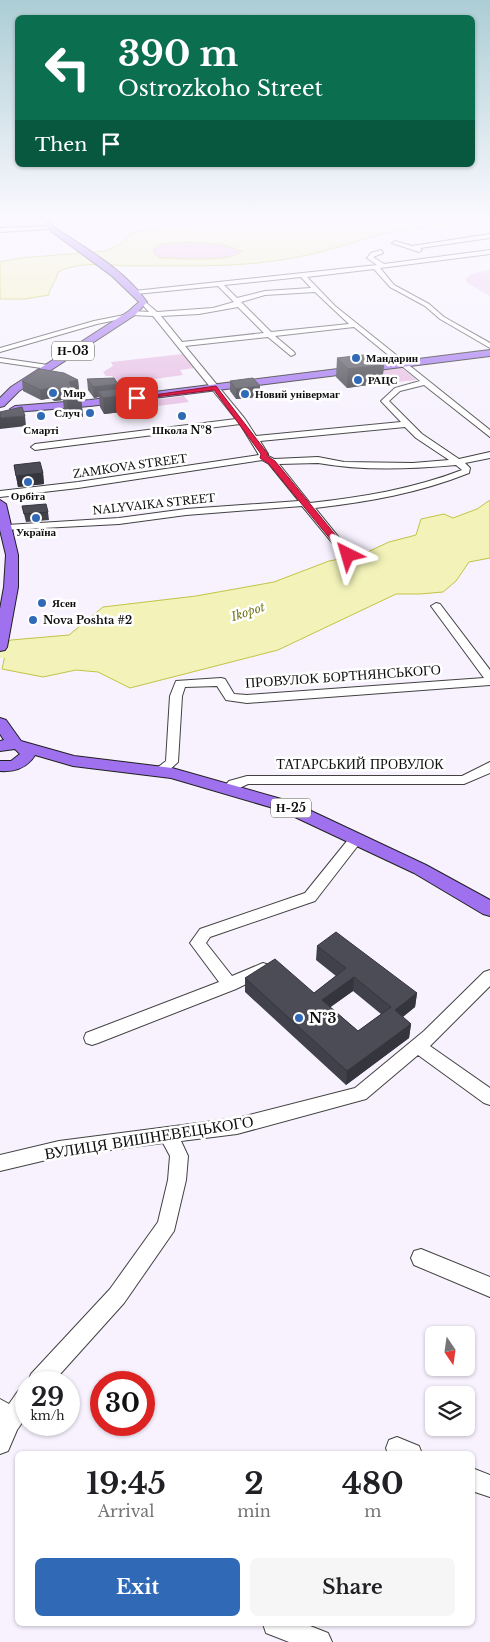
<!DOCTYPE html>
<html lang="en">
<head>
<meta charset="utf-8">
<style>
  body { margin:0; font-family:"Libre Baskerville",serif; background:#f6f6f6; color:#202124; height:100vh; display:flex; flex-direction:column; font-size:19px; white-space:nowrap }
  * { box-sizing:border-box; margin:0 }
  p { font-size:16px; color:#757577 }
  .icon { flex:none; width:28px; height:28px; fill:none; stroke:currentColor; stroke-width:2; stroke-linecap:round; stroke-linejoin:round }
  .map { position:relative; flex:1; overflow:hidden }
  .details { position:absolute; left:15px; top:1451px; width:460px; height:175px; display:flex; flex-direction:column; background:#fff; border-radius:8px; box-shadow:0 1px 4px #0004 }
  .details>* { flex:none }
  .top-card { position:absolute; left:15px; top:15px; width:460px; height:152px; border-radius:8px; box-shadow:0 1px 4px #0004; background:#0b6e4f; color:#fff; overflow:hidden }
  .needle { width:32px; rotate:167deg }
  .fabs { position:absolute; left:425px; top:1326px; display:grid; gap:10px }
  .fabs a { display:grid; place-items:center; width:50px; height:50px; border-radius:8px; background:#fff; box-shadow:0 1px 4px #0004; font-size:25px }
  .speed { position:absolute; left:15px; top:1371px; display:flex; gap:10px; font-size:25px; font-weight:700; text-align:center }
  .speed>* { display:grid; place-content:center; width:65px; height:65px; border-radius:50%; background:#fff; box-shadow:0 1px 4px #0004; line-height:1 }
  .speed small { font-size:12px; font-weight:400 }
  .speed .limit { border:8px solid #d22; background:#fff; color:#111 }
  .pin { position:absolute; display:grid; place-items:center; width:42px; height:42px; color:#fff; margin:-21px; border-radius:10px; box-shadow:0 2px 8px #0006 }
  .me { position:absolute; width:55px; margin:-28px; rotate:320deg; stroke-linejoin:round; filter:drop-shadow(0 0 4px #0008) }
  .turn { display:flex; align-items:center; gap:18px; height:105px; padding:0 20px; font-size:22px }
  .turn .icon { width:65px; height:65px; stroke-width:2.5 }
  .turn b { display:block; font-size:35px; line-height:42px }
  .then { display:flex; align-items:center; height:48px; padding:0 20px; background:#0003; gap:10px; font-size:19px }
  .eta { display:flex; justify-content:space-evenly; align-items:center; height:85px; text-align:center }
  .eta b { font-size:30px; font-weight:800; line-height:35px }
  .cta { display:flex; gap:10px; margin-top:auto; padding:10px 20px }
  .cta a { flex:1; height:58px; border-radius:8px; background:#3069b6; color:#fff; font-size:20px; font-weight:800; line-height:58px; text-align:center }
  .cta a+a { background:#f6f6f6; color:#202124 }
  .map>svg:first-child { display:block }
  .green { fill:#e7bde3 }
  .pitch { fill:#edceef }
  .water { fill:#f2f2b9; stroke:#c2c445; fill-rule:evenodd }
  .lines { fill:none; stroke-linecap:round; stroke-linejoin:round }
  .river { fill:#f2f2b9; fill-rule:evenodd }
  .minor-casing { stroke:#424242; stroke-width:2 }
  .major-casing { stroke:#202020; stroke-width:2 }
  .minor { fill:#fff; fill-rule:evenodd }
  .major { fill:#a071ef; fill-rule:evenodd }
  .wall { fill:#41414b; fill-rule:evenodd }
  .shaded-wall { fill:#35353d }
  .building { fill:#4c4c57; stroke:#35353d; fill-rule:evenodd }
  .route { fill:#e11d48; stroke:#92132f }
  .poi-dot { fill:#3069b6; stroke:#fff; stroke-width:2 }
  .labels { text-anchor:middle; stroke-width:5; stroke-linejoin:round; paint-order:stroke }
  .far-poi-label { font-size:11px; font-weight:bold; fill:#0f0f0f; stroke:#fff; text-anchor:start }
  .far-street-label { font-size:11px; fill:#0f0f0f; stroke:#fff }
  .shield { fill:#fff; stroke:#575757; stroke-width:1 }
  .shield-label { font-size:12px; font-weight:bold; fill:#0f0f0f }
  .far-water-label { font-size:12px; font-style:italic; fill:#72771c; stroke:#fff }
  .street-label { font-size:14px; fill:#0f0f0f; stroke:#fff }
  .poi-label { font-size:14px; font-weight:bold; fill:#0f0f0f; stroke:#fff; text-anchor:start }
  .near-street-label { font-size:16px; fill:#0f0f0f; stroke:#fff }
</style>
</head>
<body>
<div class="map">
<svg width="490" height="1642" viewBox="0 0 490 1642">
  <rect width="100%" height="100%" fill="#f7f2fe"/>
  <path class="green" d="M186 242 221 244 243 251C231 263 178 258 161 258L154 254 153 250 161 244Z
    M183 354 195 368 180 370 183 375 118 384 112 376H106L103 372 113 366 111 362Z
    M402 368 416 380 387 383 374 371Z
    M184 396 189 402 150 407 146 403 154 402 153 400Z"/>
  <path class="pitch" d="M490 270V296L467 283 465 279 473 273Z"/>
  <path class="water" d="M256 217 490 218C455 227 417 226 382 234 364 238 348 245 331 249 304 257 273 262 245 264 209 267 172 265 136 266 110 266 82 260 58 272 57 281 49 288 49 295L25 299H0V262L20 258 106 251 124 242 130 233ZM186 242 221 244 242 251C230 263 178 258 161 258L154 254 153 250 161 244Z
    M490 500V558L469 562 456 581 443 592 420 594H396L278 650 130 688 98 672 76 670 43 677 2 669 8 642 11 640 69 635 103 607 196 596 274 582 329 561 361 555 389 542 416 535 421 519 444 514 453 518 477 509Z"/>
  <g class="lines">
    <path class="river" d="M0 648 39 649 41 653 39 657 0 658Z"/>
    <defs>
      <path id="minor" d="M51 226 49 229 0 232V228Z
        M490 234V238L420 248 422 250 419 252 392 243 395 241 412 246Z
        M381 250 383 253 373 257 384 264 490 250V254L380 268 394 285 429 304 444 317 490 343V348L440 319 425 306 390 287 374 269 307 277 335 306 490 430V437L424 385 400 391 389 401 422 434 459 459 490 452V458L465 463 470 468 469 473C419 493 368 502 315 508L353 555 348 558 344 557 302 506 186 515 119 524 4 530 2 528 7 525 119 518 186 509 299 501 269 464 262 460 78 488 0 497V491L78 482 259 455 240 424 35 450 31 447 35 444 236 419 153 316 132 315 129 313 132 311 149 312 140 302 143 300 157 312 213 308 234 302 218 286 136 294 134 293V291L377 265 367 258 371 253ZM301 277 311 288 265 291 237 298 224 285ZM315 292 349 324 271 332 241 302 265 295ZM238 307 264 333 182 342 161 316 199 314ZM354 327 420 381 395 388 381 401 401 422 256 436 245 419 185 346 268 337 291 356 295 354 294 352 275 336ZM405 427 416 438 449 460 413 463 344 462 318 457 274 459 268 456V454L260 441ZM318 463C363 471 410 469 456 465L462 470C413 489 362 497 310 503L279 464Z
        M124 315 127 317 126 318 97 324 0 352V348L94 321Z
        M0 358 48 365 52 367 48 369 0 362Z
        M436 603 440 604 490 670V685L247 703 226 700 217 686 185 687 182 696 178 762 165 774H155L153 771 166 761 170 696 176 681 221 678 225 679 234 694 247 695 484 678 431 606Z
        M490 762V773L464 784H248L229 793 222 789 229 781 247 776H462Z
        M356 834 361 836 363 839 315 901 210 937 206 943 232 976 263 963 269 965 271 969 269 973 236 989 98 1043 92 1045 86 1043 84 1038 86 1033 219 982 190 943 200 929 305 893 351 836Z
        M490 970V986L430 1046 490 1088V1105L484 1103 418 1055 366 1099 237 1134 181 1141 188 1156 186 1180 174 1231 124 1303 53 1382H28L31 1374 110 1289 158 1222 168 1180 170 1156 163 1143 59 1157 0 1171V1155L59 1141 237 1118 355 1088 424 1031 484 972Z
        M421 1249 490 1277V1297L414 1265 411 1258 414 1251Z
        M26 1388V1417L17 1430 8 1451 0 1454V1399L9 1404 18 1391Z
        M397 1437 419 1446 422 1454H388L386 1448 389 1440Z
        M472 1468 490 1475V1497L472 1491Z
        M263 1624H305L328 1633 332 1642H289L266 1633Z"/>
      <path id="major" d="M44 217H50L52 226C85 248 124 269 147 302L135 315 19 391 4 406 0 407V398L11 387 129 311 139 302 112 276 47 228Z
        M490 350V356L90 406 15 412 10 409 15 406 90 400Z
        M0 500 6 504 18 555V587L7 647 5 650 0 651V609L4 587 6 555 0 530Z
        M0 718 6 720 21 741 28 743 74 756 172 768 292 802 426 865 490 900V916L483 914 414 873 280 810 171 778 73 766 35 755C27 768 15 772 0 771V761H11L20 754 15 749 0 751V741L4 740 0 734Z"/>
    </defs>
    <use href="#minor" class="minor-casing"/>
    <use href="#major" class="major-casing"/>
    <use href="#minor" class="minor"/>
    <use href="#major" class="major"/>
  </g>
  <path class="wall" d="M337 358 384 365 382 383 347 388 336 377Z
    M87 379 118 389 130 395 131 411 104 414 100 407 99 397 94 398 88 390Z
    M78 380 79 390H77L81 397 83 417 69 418 64 410 63 400 54 401 51 398 41 400 23 391 22 381Z
    M230 381 260 397 236 399 230 391Z
    M14 465 43 473 44 484 18 487Z
    M22 506 48 512 49 520 26 522Z
    M317 946 417 993 415 1007 403 1017 411 1024 409 1038 346 1085 245 992V978L314 993 336 976 316 960ZM353 991 381 1014 358 1031 330 1007Z"/>
  <path class="shaded-wall" d="M384 365 382 383 347 388 348 369Z
    M78 380 79 390 73 391 81 397 83 417 69 418 67 399 62 390 63 400 54 401 53 391 69 382Z
    M118 384 119 394 98 391 99 397 94 398 93 387Z
    M260 386V397L236 399V389Z
    M50 388 51 398 41 400 40 390Z
    M130 395 131 411 104 414 103 398Z
    M25 416 26 426 0 429V418Z
    M43 473 44 484 18 487 16 476Z
    M354 977 353 991 321 1014 322 1000Z
    M417 993 415 1007 393 1024 395 1010Z
    M411 1024 409 1038 346 1085 347 1071Z"/>
  <path class="building" d="M372 354 384 365 348 369 337 358Z
    M40 369 64 373 78 380 69 382 73 389 53 391 50 388 40 390 22 381Z
    M114 378 118 384 93 387 87 379Z
    M253 378 260 386 236 389 230 381Z
    M124 388 130 395 103 398 98 391Z
    M77 389 81 397 67 399 62 390Z
    M22 407 25 416 0 418V412Z
    M40 462 43 473 16 476 14 465Z
    M46 504 48 512 24 514 22 506Z
    M336 932 417 993 395 1010 411 1024 347 1071 245 978 275 959 314 993 346 968 317 946ZM354 977 391 1007 358 1031 322 1000Z"/>
  <linearGradient id="sky" x2="0" y2="1"><stop stop-color="#accdd5"/><stop offset="0.49" stop-color="#fbf9ff"/><stop offset="1" stop-color="#fbf9ff" stop-opacity="0"/></linearGradient>
  <rect width="490" height="447" fill="url(#sky)"/>
  <path class="route" d="M216 386 268 454 267 456 275 461 351 554V557H345L269 464 260 458 261 454 214 390 137 399 133 398Z"/>
  <g class="poi-dot">
    <circle cx="356" cy="358" r="5"/>
    <circle cx="358" cy="380" r="5"/>
    <circle cx="53" cy="393" r="5"/>
    <circle cx="245" cy="394" r="5"/>
    <circle cx="90" cy="413" r="5"/>
    <circle cx="41" cy="416" r="5"/>
    <circle cx="182" cy="416" r="5"/>
    <circle cx="28" cy="482" r="5"/>
    <circle cx="36" cy="518" r="5"/>
    <circle cx="42" cy="603" r="5"/>
    <circle cx="33" cy="620" r="5"/>
    <circle cx="299" cy="1018" r="5"/>
  </g>
  <g class="labels">
    <g class="far-poi-label">
      <text x="366" y="362">Мандарин</text>
      <text x="368" y="384">РАЦС</text>
      <text x="63" y="397">Мир</text>
      <text x="255" y="398">Новий універмаг</text>
      <text x="80" y="417" text-anchor="end">Случ</text>
      <text x="41" y="434" text-anchor="middle">Смарті</text>
      <text x="182" y="434" text-anchor="middle">Школа №8</text>
      <text x="28" y="500" text-anchor="middle">Орбіта</text>
      <text x="36" y="536" text-anchor="middle">Україна</text>
      <text x="52" y="607">Ясен</text>
      <text x="43" y="624">Nova Poshta #2</text>
    </g>
    <g class="far-street-label">
      <text transform="translate(130 466) rotate(-8)" y="4">ZAMKOVA STREET</text>
      <text transform="translate(154 504) rotate(-6)" y="4">NALYVAIKA STREET</text>
    </g>
    <g class="shield">
      <rect x="52" y="341.5" width="42" height="19" rx="4"/>
      <rect x="271" y="798.5" width="40" height="19" rx="4"/>
    </g>
    <g class="shield-label">
      <text x="73" y="355">Н-03</text>
      <text x="291" y="812">Н-25</text>
    </g>
    <g class="far-water-label">
      <text transform="translate(248 612) rotate(-18)" y="4">Ikopot</text>
    </g>
    <g class="street-label">
      <text transform="translate(343 676) rotate(-4)" y="5">ПРОВУЛОК БОРТНЯНСЬКОГО</text>
      <text x="360" y="769">ТАТАРСЬКИЙ ПРОВУЛОК</text>
    </g>
    <g class="poi-label">
      <text x="309" y="1023">№3</text>
    </g>
    <g class="near-street-label">
      <text transform="translate(149 1137) rotate(-9)" y="6">ВУЛИЦЯ ВИШНЕВЕЦЬКОГО</text>
    </g>
  </g>
</svg>
<div class="fabs">
<a><svg class="needle" viewBox="-14 -14 28 28"><path d="M0-13l5 13h-10z" fill="#e53935"/><path d="M0 13l5-13h-10z" fill="#757577"/></svg></a>
<a><svg class="icon" aria-label="layers" viewBox="0 0 24 24"><path d="M12 4l9 5-9 5-9-5zM3 14l9 5 9-5"/></svg></a>
</div>
<div class="speed"><div>29<small>km/h</small></div><div class="limit">30</div></div>
<div class="pin" style="left:137px;top:398px;background:#d93025"><svg class="icon" aria-label="arrive" viewBox="0 0 24 24"><path d="M6 21V4h12l-3 4 3 4H6"/></svg></div>
<svg class="me" style="left:348px;top:555px" viewBox="-20 -20 40 40"><path d="M0-17L14 15 0 8-14 15z" fill="#e11d48" stroke="#fff" stroke-width="4"/></svg>
<div class="top-card">
<div class="turn"><svg class="icon" aria-label="left" viewBox="0 0 24 24"><path d="M17 20v-9H6M10 6l-5 5 5 5"/></svg><div><b>390 m</b>Ostrozkoho Street</div></div>
<div class="then">Then<svg class="icon" aria-label="arrive" viewBox="0 0 24 24"><path d="M6 21V4h12l-3 4 3 4H6"/></svg></div>
</div>
<section class="details">
<div class="eta">
<div><b>19:45</b><p>Arrival</p></div>
<div><b>2</b><p>min</p></div>
<div><b>480</b><p>m</p></div>
</div>
<div class="cta"><a>Exit</a><a>Share</a></div>
</section>
</div>
</body>
</html>
